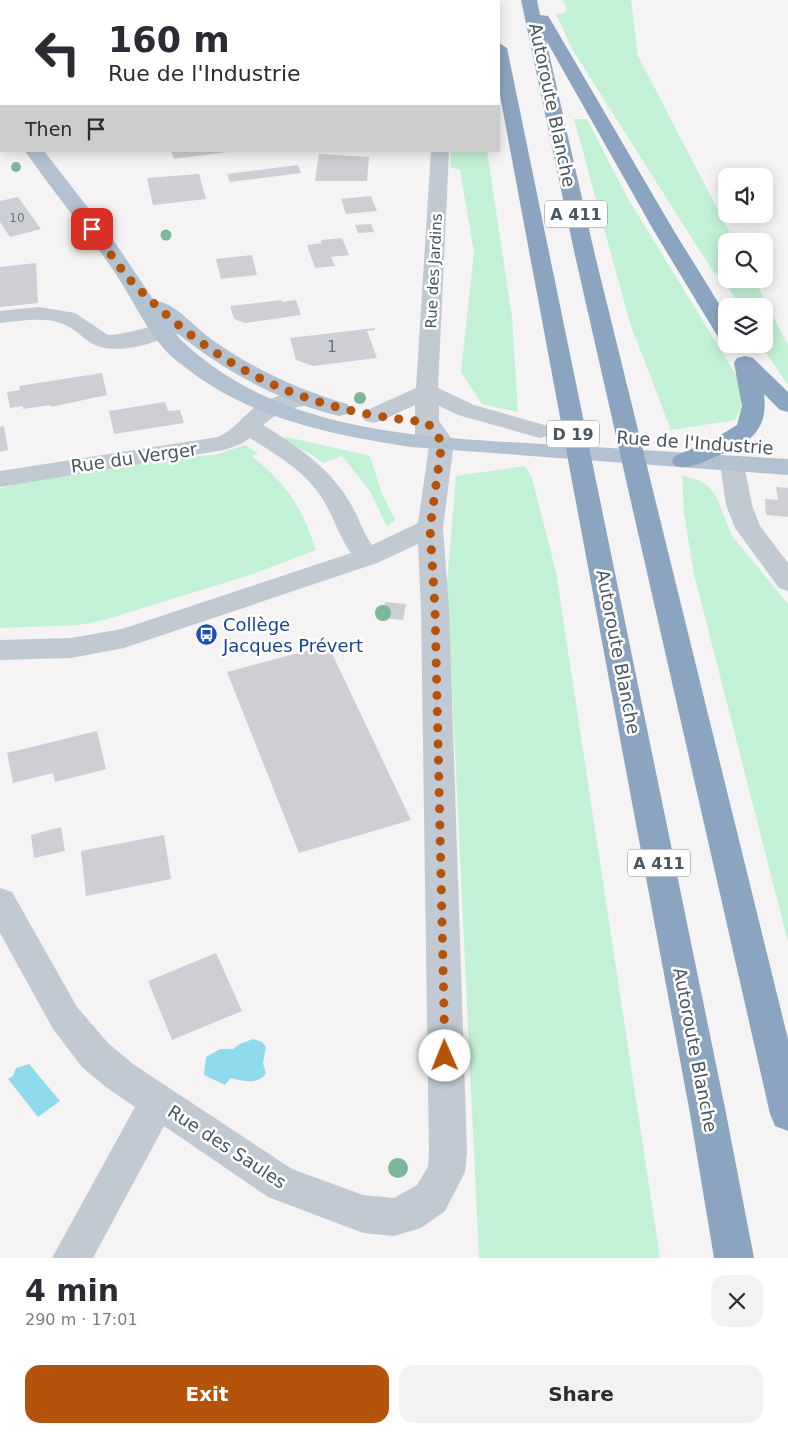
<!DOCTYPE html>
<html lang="en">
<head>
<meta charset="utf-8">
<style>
  body { margin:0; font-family:"DejaVu Sans",sans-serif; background:#f2f2f3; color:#2b2b33; height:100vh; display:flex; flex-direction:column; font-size:19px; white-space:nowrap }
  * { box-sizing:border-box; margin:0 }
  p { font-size:16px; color:#7c7c81 }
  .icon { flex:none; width:28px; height:28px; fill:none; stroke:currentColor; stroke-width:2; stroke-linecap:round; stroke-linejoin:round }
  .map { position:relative; height:1258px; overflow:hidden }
  .details { display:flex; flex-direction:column; background:#fff; flex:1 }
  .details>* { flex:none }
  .top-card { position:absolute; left:0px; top:0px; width:500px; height:152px; box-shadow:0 2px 12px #0003; background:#fff; color:#2b2b33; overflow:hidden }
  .tools { position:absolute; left:718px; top:168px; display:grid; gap:10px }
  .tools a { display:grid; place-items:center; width:55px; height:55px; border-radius:10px; background:#fff; box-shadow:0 2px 12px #0003; font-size:25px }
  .pin { position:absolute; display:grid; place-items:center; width:42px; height:42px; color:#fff; margin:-21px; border-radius:10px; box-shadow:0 2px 8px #0006 }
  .me { position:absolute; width:55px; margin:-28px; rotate:359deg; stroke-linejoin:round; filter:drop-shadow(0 0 4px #0008) }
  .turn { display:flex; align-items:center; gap:18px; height:105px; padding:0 25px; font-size:22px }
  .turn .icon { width:65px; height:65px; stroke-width:2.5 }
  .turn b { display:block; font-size:35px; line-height:42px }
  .then { display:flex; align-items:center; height:48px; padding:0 25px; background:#0003; gap:10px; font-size:19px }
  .round { display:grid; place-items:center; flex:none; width:52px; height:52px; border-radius:15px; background:#f2f2f3 }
  .headline { display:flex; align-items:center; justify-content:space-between; height:85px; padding:0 25px }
  h1 { font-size:30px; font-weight:800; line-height:38px }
  .primary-button { display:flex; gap:10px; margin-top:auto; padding:10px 25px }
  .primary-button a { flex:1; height:58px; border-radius:15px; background:#b45309; color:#fff; font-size:20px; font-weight:800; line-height:58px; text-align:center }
  .primary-button a+a { background:#f2f2f3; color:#2b2b33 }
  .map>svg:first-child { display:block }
  .green { fill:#c3f1d5 }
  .water { fill:#90daee }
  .building { fill:#cdcfd5 }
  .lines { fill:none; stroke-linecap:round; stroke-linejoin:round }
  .minor { fill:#c1cad2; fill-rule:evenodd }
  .major { fill:#b3c2d1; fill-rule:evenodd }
  .highway { fill:#8ba5c1; fill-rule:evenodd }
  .tree { fill:#7bb799 }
  .route { stroke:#b45309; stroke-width:9; stroke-dasharray:0 16.2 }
  .labels { text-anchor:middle; stroke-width:5; stroke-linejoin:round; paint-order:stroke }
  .far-number-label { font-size:12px; fill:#6b747e }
  .far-street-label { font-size:15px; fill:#4a5661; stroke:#fff }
  .number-label { font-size:15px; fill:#6b747e }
  .shield { fill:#fff; stroke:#808990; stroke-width:1 }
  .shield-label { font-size:16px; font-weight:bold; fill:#4a5661 }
  .street-label { font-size:18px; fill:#4a5661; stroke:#fff }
  .transit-label { font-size:18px; fill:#164399; stroke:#fff; text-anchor:start }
</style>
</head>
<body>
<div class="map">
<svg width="788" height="1258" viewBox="0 0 788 1258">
  <rect width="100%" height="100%" fill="#f5f3f3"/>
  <path class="green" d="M563 0H631L638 56 734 241H726V279H754L788 345V385L762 347 764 306H741L724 282 712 270 572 49 556 14H562L567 10Z
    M574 119H587L627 197 739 380 741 408 735 420 671 430 630 323Z
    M451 151H487L512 317 518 412 482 404 461 372 474 252 460 170 450 167Z
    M287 437 370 456 382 494 395 520 387 527 370 491 342 456 323 463 311 454 281 440Z
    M245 445 258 453 252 456C290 488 300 504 316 550L253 574 104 620 79 625 0 628V489L15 484 169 458 215 455Z
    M525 466 532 478 556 572 660 1258H479L447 583 456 476Z
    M682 475 700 481 710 488 717 498 732 536 788 604V942L694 574 684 513Z"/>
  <path class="water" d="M253 1039 262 1042 266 1047 263 1063 266 1074C256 1085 244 1081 231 1078L225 1085 204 1075 206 1057 220 1049H233L240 1044Z
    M29 1064 60 1101 38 1117 8 1079 13 1076 16 1068Z"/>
  <path class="building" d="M171 151H228V152L174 159Z
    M319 154 369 157 367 181H315Z
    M298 165 301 173 230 182 227 174Z
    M199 174 206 199 153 205 147 178Z
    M371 196 377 211 346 214 341 199Z
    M18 197 41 229 10 237 0 222V201Z
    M371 224 374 232 358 233 355 225Z
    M342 238 349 255 331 257 335 266 315 268 307 245 322 243 321 240Z
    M252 255 257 275 221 279 216 259Z
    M36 263 38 303 0 307V267Z
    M281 300 282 302 296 300 301 315 245 323 234 319 230 306Z
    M375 328V330L367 331 377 358 313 366 296 360 290 338Z
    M102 373 107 395 51 407 50 405 23 409V406L10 408 7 392 20 390 19 386Z
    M165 402 168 411 180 410 184 423 114 434 109 411Z
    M4 426 8 450 0 452V427Z
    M776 487 788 488V517L766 515 765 499 778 500Z
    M385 602 406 604 403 620 382 618Z
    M328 645 411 820 299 853 227 672Z
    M97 731 106 769 55 782 53 773 13 783 7 753Z
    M61 827 65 851 34 858 31 835Z
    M164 835 171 879 86 896 81 851Z
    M216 953 242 1011 172 1040 148 981Z"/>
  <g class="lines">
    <path class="minor" d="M315 0H333L334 1H316Z
      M431 151H449L438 388 474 405 548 426 552 431 548 436 540 438 458 415 439 406V421L454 442 443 528 449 608 467 1153 465 1172 445 1211 421 1228 394 1236 363 1233 268 1197 164 1126 93 1258H52L135 1107 107 1088 82 1067 53 1029 0 933V888L12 892 77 1007 108 1043 133 1064 292 1169 363 1195 394 1198 417 1185 428 1167 429 1153 421 608 418 544 377 563 124 648 71 658 0 660V640L71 638 122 629 351 553C340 538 335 521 326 505 310 474 278 456 250 438L241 444 224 450 0 487V471L218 437C234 430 242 417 255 407 269 396 297 390 314 394L318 399 314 404 283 410 263 425C296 446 328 466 349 501 358 515 362 531 372 545L418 523 429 446 419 444 415 439V405L381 421 373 423 365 421 361 416 365 411 416 388Z
      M39 307 75 313 108 335C131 335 171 317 188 321L191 326 188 331C163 338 131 353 105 348 88 345 82 334 69 327 49 315 22 321 0 323V311Z
      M732 456 741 459 744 464 752 505 760 526 788 563V591L779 588 735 528 726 505 720 464 723 459Z"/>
    <path class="major" d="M0 103H1V114H0Z
      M25 151H44L116 244 155 302C169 298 195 327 207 336 250 368 297 389 347 404L351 409 347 414 339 416C276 400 222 370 172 329 183 344 197 354 211 365 314 440 454 438 576 446 647 450 717 455 788 459V475L411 447C335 435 257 420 194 374 184 366 173 359 165 350 142 324 129 291 109 264 82 226 52 190 25 151Z"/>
    <path class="highway" d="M481 0H497V1H481Z
      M521 0H537L540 15 548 16 550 19 674 231 726 315V339L718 337 715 332 654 231 546 40 594 251 788 1039V1131L775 1126 770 1114 574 251Z
      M499 43 507 48 725 1108 754 1258H714L689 1108 499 90Z
      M0 77H1V87H0Z
      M745 356 753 358 788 392V412L780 410 764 394C769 435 745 444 713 458 700 463 689 470 675 466L672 461 675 456 714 439 737 425 742 406 734 363 737 358Z"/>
  </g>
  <g class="tree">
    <circle cx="16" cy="167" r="5"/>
    <circle cx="166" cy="235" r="5.5"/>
    <circle cx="360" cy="398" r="6"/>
    <circle cx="383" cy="613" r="8"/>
    <circle cx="398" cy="1168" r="10"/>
  </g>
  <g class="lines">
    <path class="route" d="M92 229C106 246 118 267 133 283 218 370 306 412 427 422L442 442 430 528 435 608 445 1056"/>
  </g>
  <defs>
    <symbol id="bus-disc" viewBox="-11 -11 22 22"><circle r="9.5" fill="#1a4fb4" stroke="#fff"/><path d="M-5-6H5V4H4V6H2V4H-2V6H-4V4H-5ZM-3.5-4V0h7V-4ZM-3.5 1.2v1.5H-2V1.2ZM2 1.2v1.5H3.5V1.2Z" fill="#fff"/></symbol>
  </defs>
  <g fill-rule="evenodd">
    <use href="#bus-disc" x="194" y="622" width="25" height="25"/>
  </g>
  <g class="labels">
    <g class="far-number-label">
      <text x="17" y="222">10</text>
    </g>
    <g class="far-street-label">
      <text transform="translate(434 271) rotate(-87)" y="5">Rue des Jardins</text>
    </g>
    <g class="number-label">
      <text x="332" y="352">1</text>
    </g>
    <g class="shield">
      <rect x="545" y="200.5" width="62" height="27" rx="4"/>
      <rect x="547" y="420.5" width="52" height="27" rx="4"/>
      <rect x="628" y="849.5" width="62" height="27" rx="4"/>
    </g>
    <g class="shield-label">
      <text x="576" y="220">A 411</text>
      <text x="573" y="440">D 19</text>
      <text x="659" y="869">A 411</text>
    </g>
    <g class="street-label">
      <text transform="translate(552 105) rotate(78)" y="6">Autoroute Blanche</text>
      <text transform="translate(695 443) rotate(4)" y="6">Rue de l'Industrie</text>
      <text transform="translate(134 458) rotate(-8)" y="6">Rue du Verger</text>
      <text transform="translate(618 652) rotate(79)" y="6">Autoroute Blanche</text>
      <text transform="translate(695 1050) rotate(79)" y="6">Autoroute Blanche</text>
      <text transform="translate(227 1147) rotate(33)" y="6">Rue des Saules</text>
    </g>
    <g class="transit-label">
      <text x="223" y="631">Collège<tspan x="223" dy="21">Jacques Prévert</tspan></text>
    </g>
  </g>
</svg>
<div class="tools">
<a><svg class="icon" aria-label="sound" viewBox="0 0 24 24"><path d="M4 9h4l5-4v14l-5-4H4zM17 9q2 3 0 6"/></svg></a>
<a><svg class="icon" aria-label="search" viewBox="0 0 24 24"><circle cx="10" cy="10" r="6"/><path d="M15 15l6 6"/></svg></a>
<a><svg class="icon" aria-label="layers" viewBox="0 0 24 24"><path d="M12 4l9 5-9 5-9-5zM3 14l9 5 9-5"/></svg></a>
</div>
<div class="pin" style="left:92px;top:229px;background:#d93025"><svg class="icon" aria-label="arrive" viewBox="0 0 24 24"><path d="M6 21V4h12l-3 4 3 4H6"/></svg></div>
<svg class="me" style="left:445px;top:1056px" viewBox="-20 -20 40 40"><circle r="19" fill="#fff"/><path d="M0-13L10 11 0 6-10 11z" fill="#b45309"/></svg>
<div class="top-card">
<div class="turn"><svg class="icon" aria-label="left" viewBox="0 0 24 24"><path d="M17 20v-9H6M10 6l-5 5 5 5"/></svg><div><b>160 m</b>Rue de l'Industrie</div></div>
<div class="then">Then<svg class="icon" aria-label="arrive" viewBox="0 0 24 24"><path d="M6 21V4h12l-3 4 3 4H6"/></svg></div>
</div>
</div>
<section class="details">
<div class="headline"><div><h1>4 min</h1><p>290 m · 17:01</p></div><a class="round"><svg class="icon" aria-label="close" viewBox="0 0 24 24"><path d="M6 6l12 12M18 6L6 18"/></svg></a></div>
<div class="primary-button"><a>Exit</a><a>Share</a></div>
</section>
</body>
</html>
